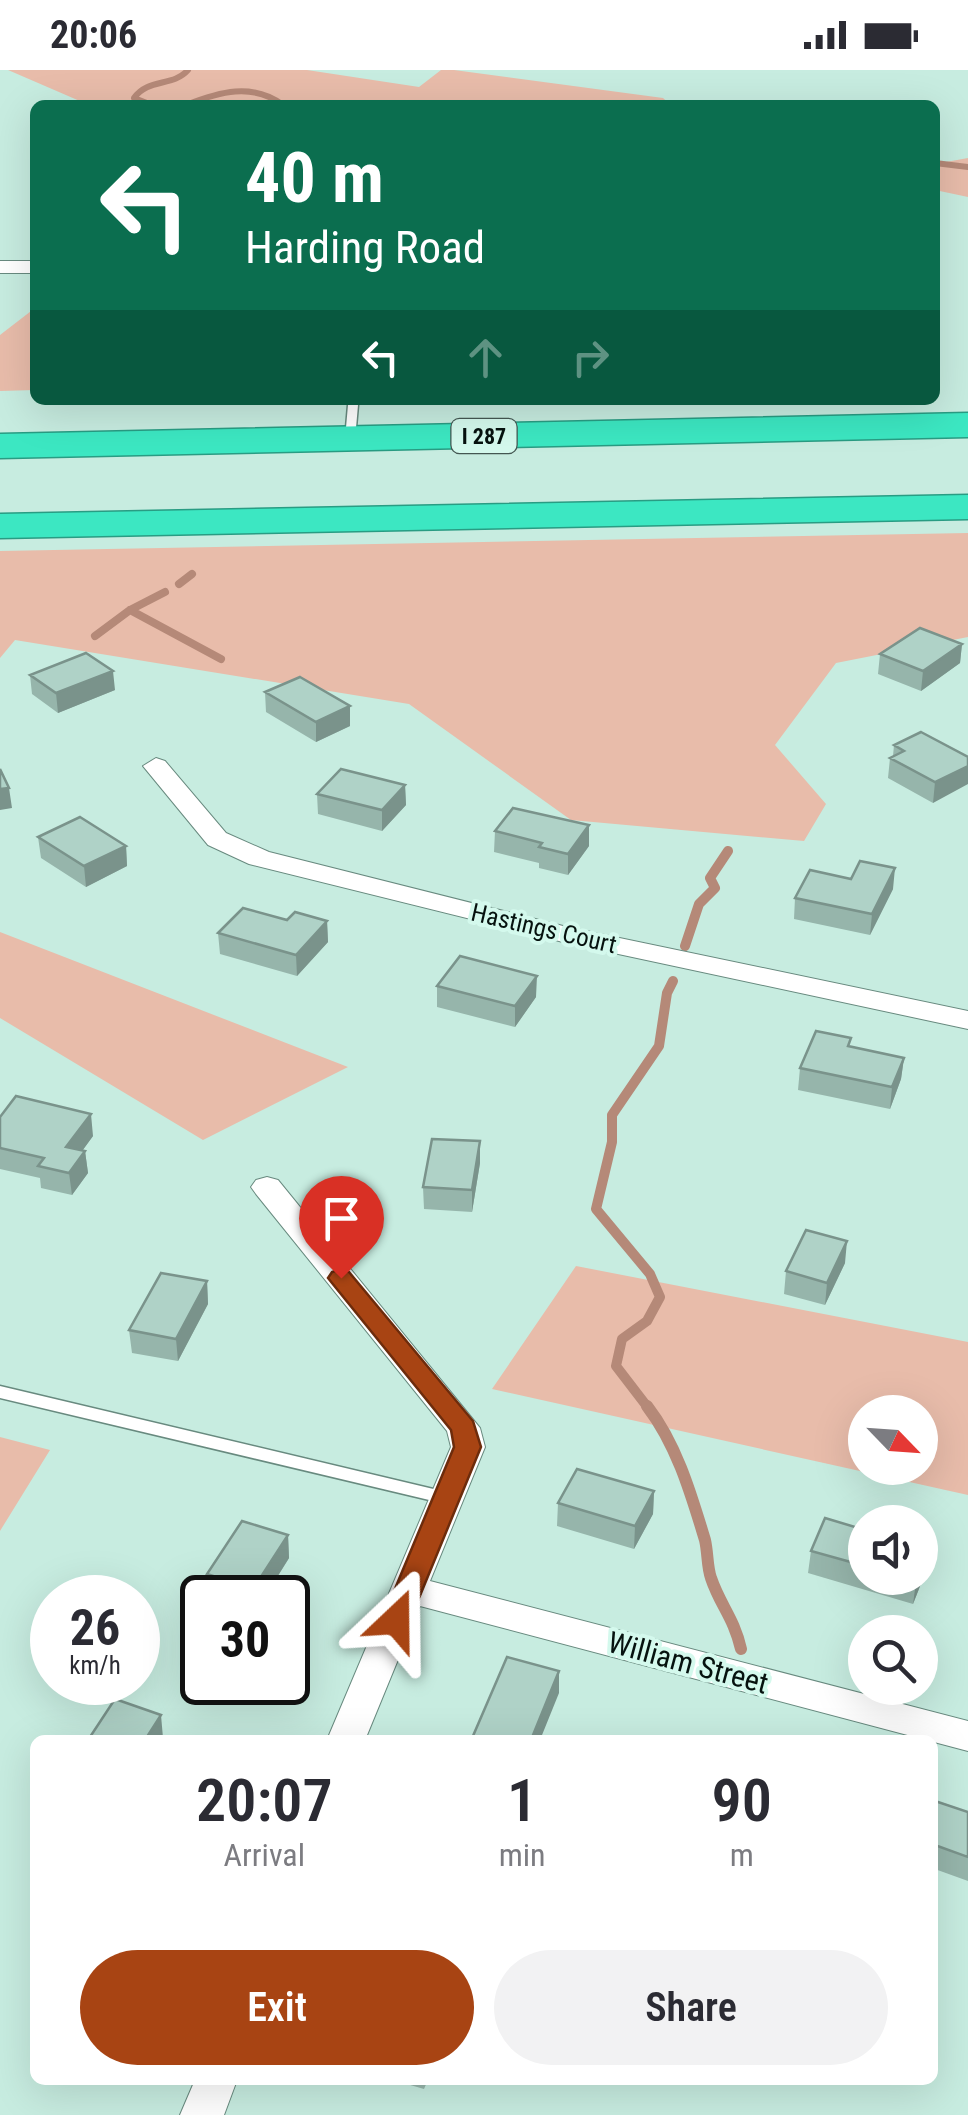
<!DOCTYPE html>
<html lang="en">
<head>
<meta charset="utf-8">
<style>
  body { margin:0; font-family:"Roboto Condensed",sans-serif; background:#f2f2f3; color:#2b2b33; height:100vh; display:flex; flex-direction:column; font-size:38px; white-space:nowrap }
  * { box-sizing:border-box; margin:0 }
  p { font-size:32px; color:#7c7c81 }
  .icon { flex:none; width:55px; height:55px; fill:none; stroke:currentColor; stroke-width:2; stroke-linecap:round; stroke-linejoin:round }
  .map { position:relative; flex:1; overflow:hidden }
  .sheet { position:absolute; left:30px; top:1665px; width:908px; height:350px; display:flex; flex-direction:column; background:#fff; border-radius:15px; box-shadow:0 10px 40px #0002 }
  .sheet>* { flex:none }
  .hud { position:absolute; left:30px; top:30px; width:910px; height:305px; border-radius:15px; box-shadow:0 10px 40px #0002; background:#0b6e4f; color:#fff; overflow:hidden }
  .needle { width:65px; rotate:115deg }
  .buttons { position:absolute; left:848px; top:1325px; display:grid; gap:20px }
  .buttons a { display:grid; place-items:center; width:90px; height:90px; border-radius:50%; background:#fff; box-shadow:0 10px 40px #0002; font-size:50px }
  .speed { position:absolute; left:30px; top:1505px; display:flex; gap:20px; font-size:50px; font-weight:700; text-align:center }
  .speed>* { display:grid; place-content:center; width:130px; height:130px; border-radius:50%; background:#fff; box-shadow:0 10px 40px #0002; line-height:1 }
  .speed small { font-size:25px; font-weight:400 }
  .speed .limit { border:5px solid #111; border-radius:15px; background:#fff; color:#111 }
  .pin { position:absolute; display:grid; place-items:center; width:85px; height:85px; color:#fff; margin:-102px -42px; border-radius:50% 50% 50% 0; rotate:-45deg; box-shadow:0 0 10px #0007 }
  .pin .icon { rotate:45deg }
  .me { position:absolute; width:110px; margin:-55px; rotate:23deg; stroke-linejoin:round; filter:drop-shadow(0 0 8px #0008) }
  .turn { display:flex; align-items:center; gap:35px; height:210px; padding:0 50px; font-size:45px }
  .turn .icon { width:130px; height:130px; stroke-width:2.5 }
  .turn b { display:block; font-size:70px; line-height:85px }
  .lanes { display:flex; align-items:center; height:95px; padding:0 50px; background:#0003; justify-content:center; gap:50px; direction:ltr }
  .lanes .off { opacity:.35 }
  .eta { display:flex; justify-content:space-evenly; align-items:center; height:170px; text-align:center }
  .eta b { font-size:60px; font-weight:600; line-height:70px }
  .primary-button { display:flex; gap:20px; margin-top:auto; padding:20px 50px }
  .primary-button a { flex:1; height:115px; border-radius:60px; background:#a84413; color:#fff; font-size:40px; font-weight:600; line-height:115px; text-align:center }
  .primary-button a+a { background:#f2f2f3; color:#2b2b33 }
  .status { display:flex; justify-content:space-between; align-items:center; height:70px; padding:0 50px; background:#fff; direction:ltr }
  .status svg { height:28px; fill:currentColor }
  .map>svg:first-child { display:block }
  .green { fill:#e8bcaa; fill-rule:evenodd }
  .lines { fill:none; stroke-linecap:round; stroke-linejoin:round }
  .stream-far3 { stroke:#b58978; stroke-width:6 }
  .stream-far2 { stroke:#b58978; stroke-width:8 }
  .stream-far1 { stroke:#b58978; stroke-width:10 }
  .stream { stroke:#b58978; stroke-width:12 }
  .service-casing { stroke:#688a7f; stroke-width:3 }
  .minor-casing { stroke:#688a7f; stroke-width:2 }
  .motorway-casing { stroke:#299c83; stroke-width:3 }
  .service { fill:#fff; fill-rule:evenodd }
  .minor { fill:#fff; fill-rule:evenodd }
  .motorway { fill:#3ce7c2; fill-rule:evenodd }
  .wall { fill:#96b5ab }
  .shaded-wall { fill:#7a938b }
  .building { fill:#afd2c7; stroke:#7a938b; stroke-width:2.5 }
  .route { fill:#a84413; stroke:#6d2c0c; stroke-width:2.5 }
  .labels { text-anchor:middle; stroke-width:8; stroke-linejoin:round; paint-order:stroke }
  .shield { fill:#d4f9ed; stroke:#445752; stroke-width:2.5 }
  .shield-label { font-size:22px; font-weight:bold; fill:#06120f }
  .street-label { font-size:25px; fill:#06120f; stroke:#d4f9ed }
  .near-street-label { font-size:30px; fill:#06120f; stroke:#d4f9ed }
</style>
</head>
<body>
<div class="status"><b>20:06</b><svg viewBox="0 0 49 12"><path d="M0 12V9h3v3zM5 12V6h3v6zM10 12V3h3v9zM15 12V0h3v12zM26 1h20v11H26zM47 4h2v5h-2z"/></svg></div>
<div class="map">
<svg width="968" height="2045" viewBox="0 0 968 2045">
  <rect width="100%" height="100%" fill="#c7ece0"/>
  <path class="green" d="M8 0H307L419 17 441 0H454L663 28 671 35H89Z
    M968 88V127L935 120V94Z
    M35 238V320L0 321V265Z
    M968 463V567L836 593 775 675 826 734 804 771 571 750 409 634 15 570 0 588V481Z
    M0 862 348 997 203 1070 0 948Z
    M576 1196 968 1272V1425L492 1319ZM920 1342V1398H865V1342Z
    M0 1367 50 1380 0 1461Z"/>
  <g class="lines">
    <path class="stream-far3" d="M152 35 134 28C148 8 173 17 188 0
      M186 35C219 22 252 12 283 35
      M393 35H421
      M935 93 968 97"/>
    <path class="stream-far2" d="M179 514 192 504
      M130 540 221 589
      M95 566 130 540 165 522"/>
    <path class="stream-far1" d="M685 876 699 834 715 818 710 808 728 781
      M649 1339 616 1296 622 1269 647 1251 660 1227 650 1204 596 1139 612 1072V1045L659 976 667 923 673 911"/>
    <path class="stream" d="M647 1336C677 1375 691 1424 705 1470 708 1483 707 1497 711 1508 720 1535 734 1548 741 1579"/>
    <defs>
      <path id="service" d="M353 332 358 335 355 369 350 372 345 369 348 335Z
        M0 1316 446 1422 452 1423 455 1428 452 1433 446 1434 0 1328Z"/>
      <path id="minor" d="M0 191H35V203H0Z
        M156 688 165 691 226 763 269 782 567 857 968 941V959L567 873 249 794 208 775 143 696Z
        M267 1107 278 1110 480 1358 485 1377 430 1511 968 1651V1681L420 1536 365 1670H327L451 1377 447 1361 256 1124 251 1117 256 1110Z
        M195 2010H237L224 2045H180Z"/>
      <path id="motorway" d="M968 343V367L0 388V364Z
        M968 425V449L0 468V444Z"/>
    </defs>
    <use href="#service" class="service-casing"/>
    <use href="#minor" class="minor-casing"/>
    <use href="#motorway" class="motorway-casing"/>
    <use href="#service" class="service"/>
    <use href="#minor" class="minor"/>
    <use href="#motorway" class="motorway"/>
  </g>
  <path class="wall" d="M962 574 960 593 921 621 878 604 880 584Z
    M30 605 115 620 58 643 32 624Z
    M265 622 350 656 316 672 266 642Z
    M894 675 968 687 933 733 888 708 890 688 893 686Z
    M405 715 406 735 382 761 318 744 317 724Z
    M495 761 589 776 568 805 539 798V793L494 782Z
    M38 767 126 776 127 796 86 817 41 788Z
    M851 809 893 819 870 865 794 849 795 828Z
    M287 850 327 851 328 872 297 906 220 884 218 863Z
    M437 916 536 927 515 957 437 937Z
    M850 977 904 988 901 1009 890 1039 798 1020 800 998Z
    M0 1047 93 1066 82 1081H85L88 1103 72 1125 41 1118 40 1108 0 1099Z
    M480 1071V1093L472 1142 424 1139 423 1117Z
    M845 1193 825 1235 784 1224 786 1201Z
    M207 1211 208 1234 178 1291 132 1283 129 1260Z
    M654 1421 653 1444 634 1479 557 1456 558 1433Z
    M865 1460V1508H920L926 1501 913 1534 808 1503 811 1481Z
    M288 1465 289 1488 264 1528 209 1526 207 1504Z
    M932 1730 968 1742V1811L932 1798Z
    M393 2010H428L424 2019Z"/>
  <path class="shaded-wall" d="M962 574 960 593 921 621 923 601Z
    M113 601 115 620 58 643 56 623Z
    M350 636V656L316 672V652Z
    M968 696V714L933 733 935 712Z
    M405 715 406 735 382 761V740Z
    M9 718 12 738 0 740V719Z
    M589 755V776L568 805V784Z
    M126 776 127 796 86 817 84 796Z
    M895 798 893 819 870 865 872 844Z
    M327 851 328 872 297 906 296 885Z
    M537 906 536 927 515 957V936Z
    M904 988 901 1009 890 1039 892 1017Z
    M91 1044 93 1066 69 1099 66 1077Z
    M480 1071V1093L472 1142V1120Z
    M85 1081 88 1103 72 1125 69 1103Z
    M847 1171 845 1193 825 1235 827 1213Z
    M207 1211 208 1234 178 1291 176 1269Z
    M654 1421 653 1444 634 1479 635 1456Z
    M288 1465 289 1488 264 1528H254L253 1519Z
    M930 1478 926 1501 913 1534 916 1512 918 1508H920V1502Z
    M559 1601V1623L540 1670H531Z
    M161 1645 163 1668 162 1670H145Z"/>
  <path class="building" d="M920 558 962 574 923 601 880 584Z
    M86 583 113 601 56 623 30 605Z
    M300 607 350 636 316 652 265 622Z
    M921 662 968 687V696L935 712 890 688 904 681 894 675Z
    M0 699 9 718 0 719Z
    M341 699 405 715 382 740 317 724Z
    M513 738 589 755 568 784 539 777 542 773 495 761Z
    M80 747 126 776 84 796 38 767Z
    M860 791 895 798 872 844 795 828 810 800 851 809Z
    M243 838 287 850 295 842 327 851 296 885 218 863Z
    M460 886 537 906 515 936 437 916Z
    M816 961 851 968 848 976 904 988 892 1017 800 998Z
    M16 1026 91 1044 66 1077 85 1081 69 1103 38 1096 44 1088 0 1078V1047Z
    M432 1069 480 1071 472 1120 423 1117Z
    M806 1160 847 1171 827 1213 786 1201Z
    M161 1203 207 1211 176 1269 129 1260Z
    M577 1399 654 1421 635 1456 558 1433Z
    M825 1448 865 1460V1496L811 1481Z
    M242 1451 288 1465 253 1519 207 1504Z
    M920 1475 930 1478 920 1502Z
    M507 1587 559 1601 531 1670H489L473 1666Z
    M115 1629 161 1645 145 1670H88Z
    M932 1730 968 1742V1787L932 1774Z"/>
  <path class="route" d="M341 1199 349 1202 473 1351 481 1377 410 1550 406 1557 396 1561 386 1557 382 1550 454 1377 451 1360 332 1213 328 1208 332 1202Z"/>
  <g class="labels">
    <rect class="shield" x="451.5" y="349" width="65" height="34" rx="8"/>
    <g class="shield-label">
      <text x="484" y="374">I 287</text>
    </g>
    <g class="street-label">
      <text transform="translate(544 858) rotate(13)" y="9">Hastings Court</text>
    </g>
    <g class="near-street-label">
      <text transform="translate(688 1593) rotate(15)" y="10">William Street</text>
    </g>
  </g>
</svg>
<div class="buttons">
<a><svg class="needle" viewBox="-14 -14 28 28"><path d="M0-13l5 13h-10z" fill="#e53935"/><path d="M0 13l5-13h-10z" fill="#7c7c81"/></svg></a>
<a><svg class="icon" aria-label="sound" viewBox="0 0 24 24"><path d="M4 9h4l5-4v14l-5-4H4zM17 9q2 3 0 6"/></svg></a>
<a><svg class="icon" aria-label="search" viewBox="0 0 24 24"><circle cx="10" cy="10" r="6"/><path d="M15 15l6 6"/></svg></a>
</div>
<div class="speed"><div>26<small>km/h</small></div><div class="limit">30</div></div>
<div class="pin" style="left:341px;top:1208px;background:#d93025"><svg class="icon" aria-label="arrive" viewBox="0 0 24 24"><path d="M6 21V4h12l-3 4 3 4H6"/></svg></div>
<svg class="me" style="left:396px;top:1550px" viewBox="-20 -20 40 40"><path d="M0-17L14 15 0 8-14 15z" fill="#a84413" stroke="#fff" stroke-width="4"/></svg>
<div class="hud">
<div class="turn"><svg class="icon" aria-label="left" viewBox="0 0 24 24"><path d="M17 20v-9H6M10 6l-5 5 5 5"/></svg><div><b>40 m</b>Harding Road</div></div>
<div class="lanes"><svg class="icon" aria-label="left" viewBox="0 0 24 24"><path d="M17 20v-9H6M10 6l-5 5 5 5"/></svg><svg class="icon off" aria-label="ahead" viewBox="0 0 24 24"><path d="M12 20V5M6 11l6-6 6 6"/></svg><svg class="icon off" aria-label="right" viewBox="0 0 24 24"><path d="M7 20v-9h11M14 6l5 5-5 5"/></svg></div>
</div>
<section class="sheet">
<div class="eta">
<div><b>20:07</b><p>Arrival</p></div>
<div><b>1</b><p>min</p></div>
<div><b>90</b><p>m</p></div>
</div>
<div class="primary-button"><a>Exit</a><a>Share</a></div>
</section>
</div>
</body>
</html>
